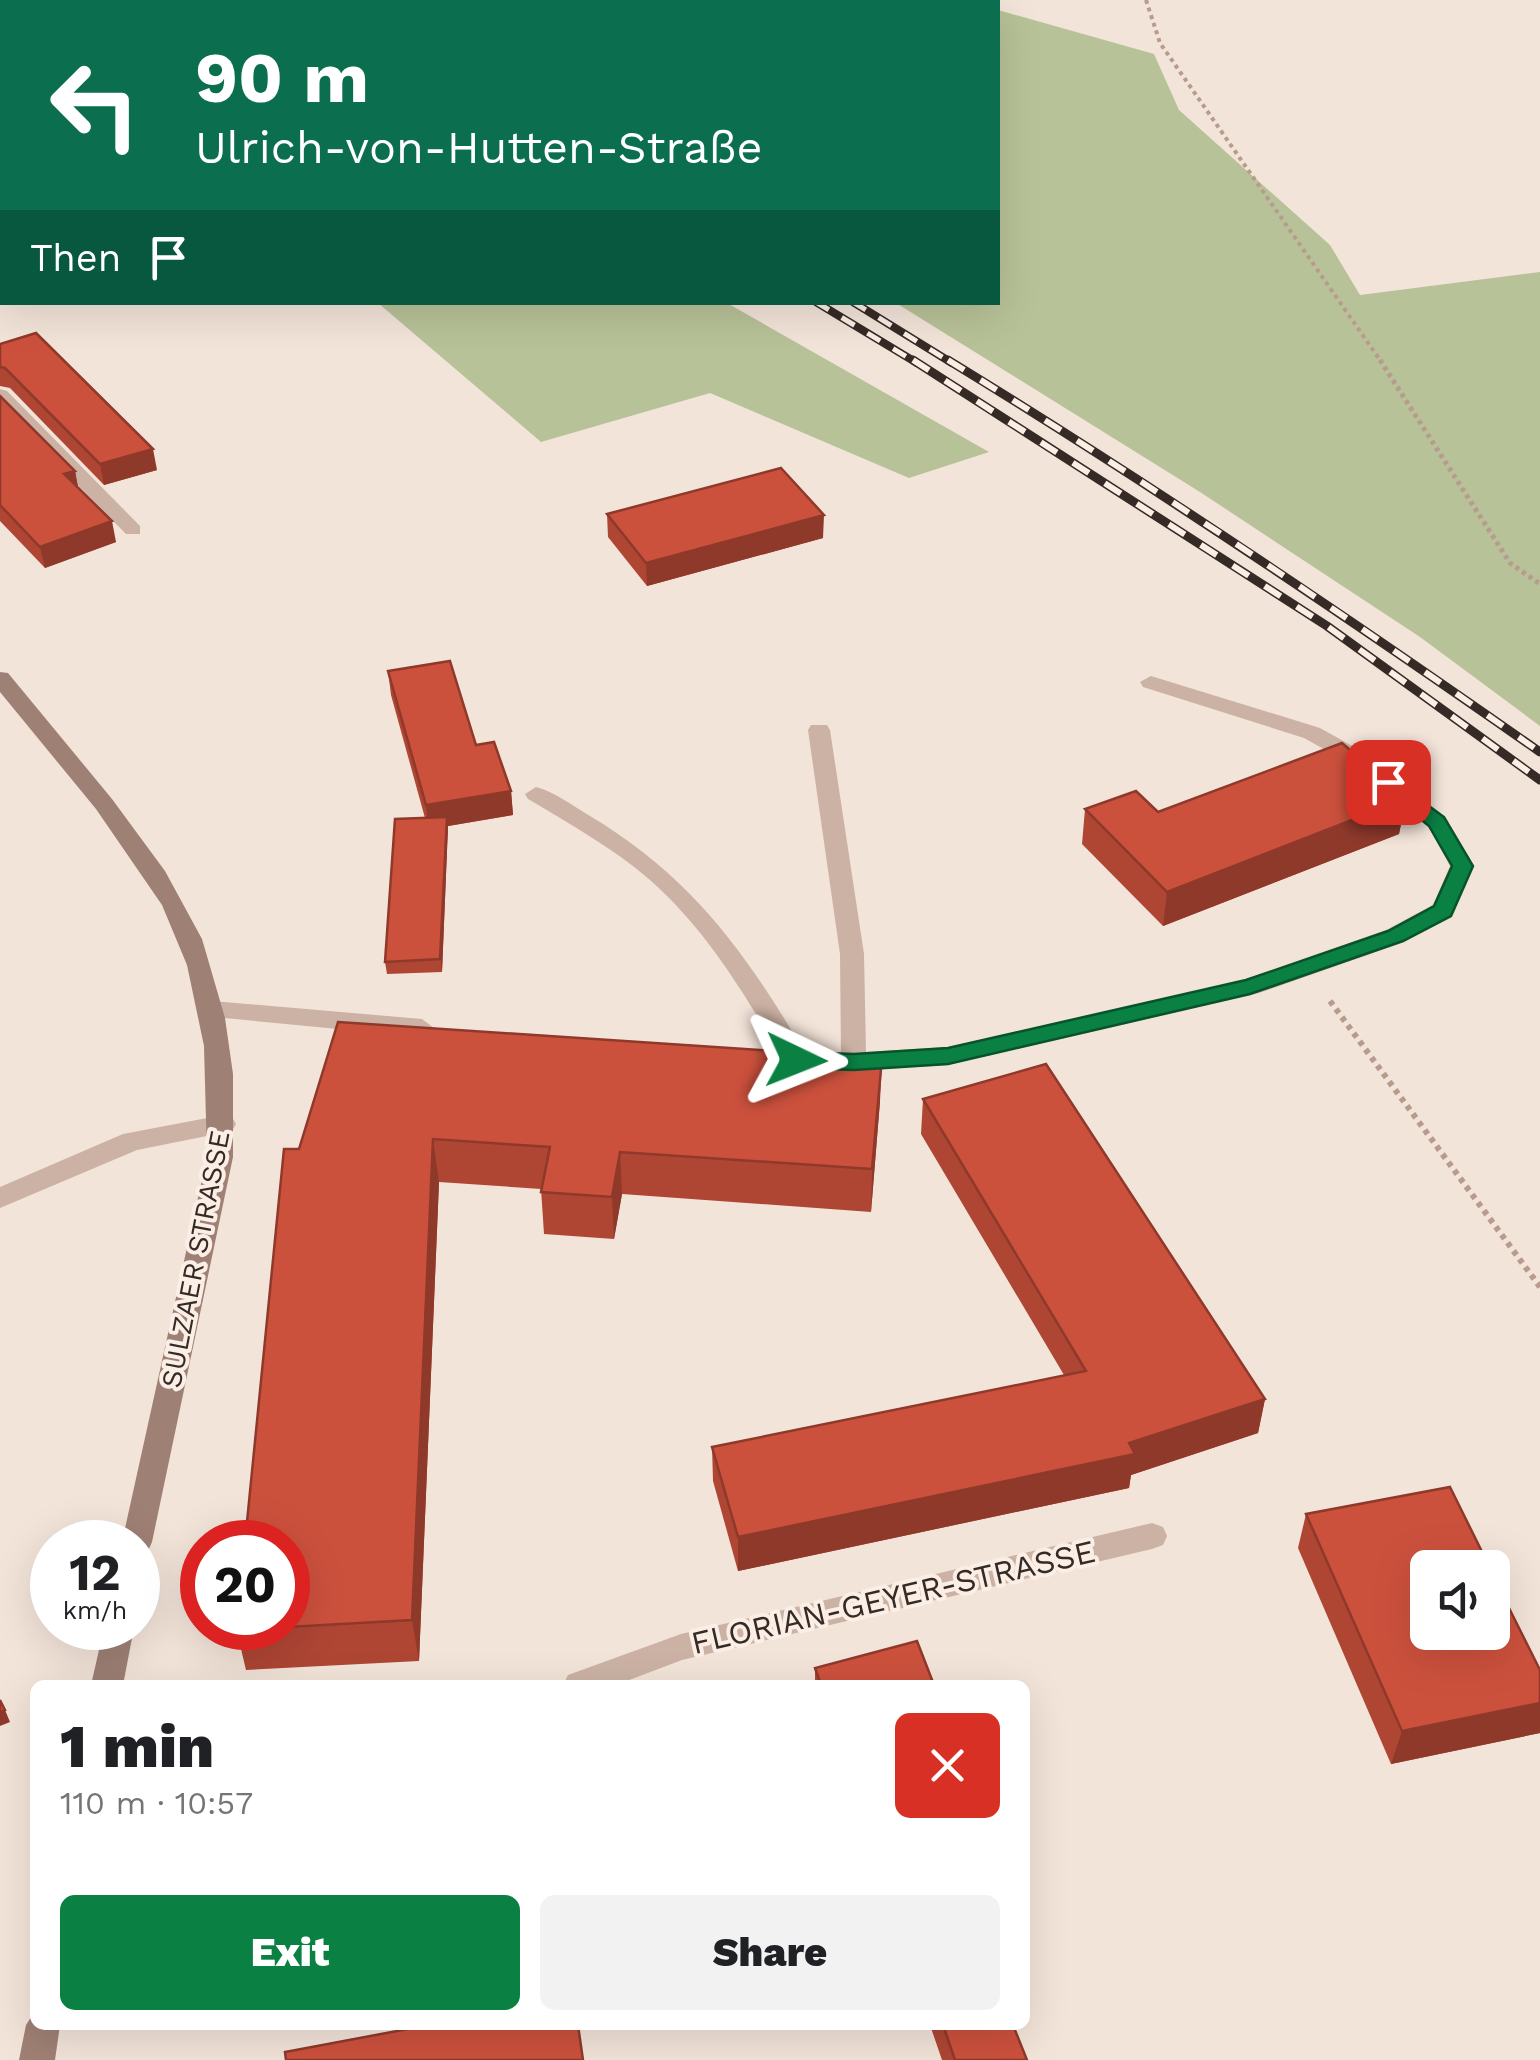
<!DOCTYPE html>
<html lang="en">
<head>
<meta charset="utf-8">
<style>
  body { margin:0; font-family:"Work Sans",sans-serif; background:#f2f2f2; color:#202124; height:100vh; display:flex; flex-direction:column; font-size:38px; white-space:nowrap }
  * { box-sizing:border-box; margin:0 }
  p { font-size:32px; color:#757577 }
  .icon { flex:none; width:55px; height:55px; fill:none; stroke:currentColor; stroke-width:2; stroke-linecap:round; stroke-linejoin:round }
  .map { position:relative; flex:1; overflow:hidden }
  .details { position:absolute; left:30px; top:1680px; width:1000px; height:350px; display:flex; flex-direction:column; background:#fff; border-radius:15px; box-shadow:0 10px 40px #0002 }
  .details>* { flex:none }
  .hud { position:absolute; left:0px; top:0px; width:1000px; height:305px; box-shadow:0 10px 40px #0002; background:#0b6e4f; color:#fff; overflow:hidden }
  .fabs { position:absolute; left:1410px; top:1550px; display:grid; gap:20px }
  .fabs a { display:grid; place-items:center; width:100px; height:100px; border-radius:15px; background:#fff; box-shadow:0 10px 40px #0002; font-size:50px }
  .speed { position:absolute; left:30px; top:1520px; display:flex; gap:20px; font-size:50px; font-weight:700; text-align:center }
  .speed>* { display:grid; place-content:center; width:130px; height:130px; border-radius:50%; background:#fff; box-shadow:0 10px 40px #0002; line-height:1 }
  .speed small { font-size:25px; font-weight:400 }
  .speed .limit { border:15px solid #d22; background:#fff; color:#111 }
  .pin { position:absolute; display:grid; place-items:center; width:85px; height:85px; color:#fff; margin:-42px; border-radius:20px; box-shadow:0 5px 15px #0006 }
  .me { position:absolute; width:110px; margin:-55px; rotate:92deg; stroke-linejoin:round; filter:drop-shadow(0 0 8px #0008) }
  .turn { display:flex; align-items:center; gap:35px; height:210px; padding:0 30px; font-size:45px }
  .turn .icon { width:130px; height:130px; stroke-width:2.5 }
  .turn b { display:block; font-size:70px; line-height:85px }
  .then { display:flex; align-items:center; height:95px; padding:0 30px; background:#0003; gap:20px; font-size:38px }
  .round { display:grid; place-items:center; flex:none; width:105px; height:105px; border-radius:15px; background:#f2f2f2 }
  .head { display:flex; align-items:center; justify-content:space-between; height:170px; padding:0 30px }
  h1 { font-size:60px; font-weight:800; line-height:75px }
  .primary-button { display:flex; gap:20px; margin-top:auto; padding:20px 30px }
  .primary-button a { flex:1; height:115px; border-radius:15px; background:#0b8043; color:#fff; font-size:40px; font-weight:800; line-height:115px; text-align:center }
  .primary-button a+a { background:#f2f2f2; color:#202124 }
  .map>svg:first-child { display:block }
  .green { fill:#b8c298 }
  .lines { fill:none; stroke-linecap:round; stroke-linejoin:round }
  .path-far2 { stroke:#b79c8e; stroke-width:4; stroke-dasharray:4 4; stroke-linecap:butt }
  .path-far1 { stroke:#b79c8e; stroke-width:5; stroke-dasharray:4 4; stroke-linecap:butt }
  .path { stroke:#b79c8e; stroke-width:6; stroke-dasharray:5 5; stroke-linecap:butt }
  .lane { fill:#cbb2a4; fill-rule:evenodd }
  .street { fill:#cbb2a4; fill-rule:evenodd }
  .secondary { fill:#9f8075; fill-rule:evenodd }
  .rail-far1-casing { stroke:#362a26; stroke-width:8 }
  .rail-casing { stroke:#362a26; stroke-width:9 }
  .rail-far1 { stroke:#faeee5; stroke-width:5; stroke-dasharray:15; stroke-linecap:butt }
  .rail { stroke:#faeee5; stroke-width:6; stroke-dasharray:19; stroke-linecap:butt }
  .wall { fill:#af4634 }
  .shaded-wall { fill:#8f392b }
  .building { fill:#cc513d; stroke:#8f392b; stroke-width:2.5 }
  .route { fill:#0b8043; stroke:#07532c; stroke-width:2.5 }
  .labels { text-anchor:middle; stroke-width:8; stroke-linejoin:round; paint-order:stroke }
  .street-label { font-size:28px; fill:#362a26; stroke:#faeee5 }
  .near-street-label { font-size:32px; fill:#362a26; stroke:#faeee5 }
</style>
</head>
<body>
<div class="map">
<svg width="1540" height="2060" viewBox="0 0 1540 2060">
  <rect width="100%" height="100%" fill="#f3e4d9"/>
  <path class="green" d="M314 0H938L953 2H320Z
    M998 10 1154 54 1179 110 1330 245 1360 295 1540 272V726L1420 637 1200 492 896 303 998 302Z
    M378 303H727L989 452 909 478 710 393 541 442Z"/>
  <g class="lines">
    <path class="path-far2" d="M1146 0 1160 43 1382 363"/>
    <path class="path-far1" d="M1380 360 1510 563 1540 584"/>
    <path class="path" d="M1330 1001 1540 1287"/>
    <path class="lane" d="M0 389 7 391 140 526V534H126L0 406Z
      M1151 676 1320 728 1372 757 1445 817 1474 866 1451 916 1404 942 1259 993 948 1065 854 1071 841 1068 837 1062 841 1056 840 954 808 730 811 725H827L830 730 864 954 866 1052 948 1047 1245 980 1386 930 1433 905 1450 866 1428 826 1356 767 1304 738 1143 687 1140 682Z
      M536 787C555 792 573 806 590 816 694 878 749 957 809 1060L805 1066H787C748 1000 709 932 650 880 613 848 570 824 528 799L525 794Z
      M212 1001 422 1019 434 1028 422 1037 203 1016 200 1010 203 1004Z
      M1152 1523 1163 1527 1167 1536 1163 1545 1152 1549 682 1660 616 1685H563L568 1675 681 1634Z"/>
    <path class="street" d="M223 1115 232 1117 236 1124 232 1131 137 1150 0 1208V1187L123 1134Z"/>
    <path class="secondary" d="M0 672 8 673 112 799 165 871 202 939 225 1018 233 1074V1157L152 1542 148 1551 138 1554V1542H122L207 1157 204 1046 187 965 162 905 96 809 0 692Z
      M104 1628H134L123 1685H91Z
      M35 2011V2025H60L55 2060H19L26 2025Z"/>
    <defs>
      <path id="rail-far1" d="M234 0 240 2
        M270 0 275 2
        M816 302 917 363
        M853 302 952 363"/>
      <path id="rail" d="M913 360 1327 626 1540 780
        M948 360C1151 484 1346 616 1540 752"/>
    </defs>
    <use href="#rail-far1" class="rail-far1-casing"/>
    <use href="#rail" class="rail-casing"/>
    <use href="#rail-far1" class="rail-far1"/>
    <use href="#rail" class="rail"/>
  </g>
  <path class="wall" d="M0 344 157 470 104 485 10 388 0 386Z
    M0 396 75 471 78 488 116 542 45 568 0 521Z
    M607 514 823 538 647 586 608 537Z
    M388 671 476 745 511 791 513 815 448 826 442 972 387 974 385 962 425 818 391 695Z
    M1406 799 1399 834 1163 926 1082 844 1085 809 1158 812Z
    M923 1099 1265 1399 1258 1433 1131 1475 1129 1488 738 1571 713 1481 712 1447 1064 1375 921 1134Z
    M880 1101 871 1212 622 1194 614 1239 544 1234 541 1189 439 1182 419 1661 246 1670 236 1628H288L284 1149Z
    M1306 1514 1540 1670V1733L1391 1764 1298 1548Z
    M815 1668 934 1685H815Z
    M930 2025H1013L1027 2060H942Z"/>
  <path class="shaded-wall" d="M153 449 157 470 104 485 100 464Z
    M75 471 79 492 64 474Z
    M824 515 823 538 647 586 646 563Z
    M112 521 116 542 45 568 40 547Z
    M511 791 513 815 448 826 442 972 426 805Z
    M1406 799 1399 834 1163 926 1167 892Z
    M882 1058 880 1101 871 1212 872 1169Z
    M433 1139 439 1182 419 1661 412 1620Z
    M620 1152 622 1194 614 1239 612 1197Z
    M1265 1399 1258 1433 1131 1475 1129 1488 738 1571V1537L1129 1443Z
    M1540 1703V1733L1391 1764 1402 1731Z
    M5 1710 10 1722 0 1726V1712Z
    M1029 1928 1025 1956V1929Z"/>
  <path class="building" d="M36 333 153 449 100 464 5 368 0 367V344Z
    M0 396 75 471 64 474 112 521 40 547 0 505Z
    M781 468 824 515 646 563 607 514Z
    M450 661 476 745 494 742 511 791 426 805 388 671Z
    M1342 743 1406 799 1167 892 1085 809 1136 791 1158 812Z
    M447 817 440 959 385 962 395 819Z
    M338 1022 882 1058 872 1169 620 1152 612 1197 541 1192 550 1147 433 1139 412 1620 288 1627V1542H245L284 1149H299Z
    M1046 1064 1265 1399 1129 1443 1135 1454 738 1537 712 1447 1086 1371 923 1099Z
    M1450 1487 1490 1568H1428V1632H1492V1574L1540 1670V1703L1402 1731 1306 1514Z
    M917 1641 934 1685H821L815 1668Z
    M0 1700 5 1710 0 1712Z
    M429 2025H578L583 2060H286L285 2052Z
    M943 2025H1013L1027 2060H955Z"/>
  <path class="route" d="M1388 776 1444 817 1473 866 1451 916 1403 941 1250 994 948 1064 854 1070 796 1068 784 1060 796 1052 854 1054 948 1048 1246 980 1388 931 1434 906 1452 866 1429 826 1381 787 1378 782Z"/>
  <g class="labels">
    <g class="street-label">
      <text transform="translate(195 1259) rotate(-79)" y="10">SULZAER STRASSE</text>
    </g>
    <g class="near-street-label">
      <text transform="translate(893 1597) rotate(-13)" y="11">FLORIAN-GEYER-STRASSE</text>
    </g>
  </g>
</svg>
<div class="fabs">
<a><svg class="icon" aria-label="sound" viewBox="0 0 24 24"><path d="M4 9h4l5-4v14l-5-4H4zM17 9q2 3 0 6"/></svg></a>
</div>
<div class="speed"><div>12<small>km/h</small></div><div class="limit">20</div></div>
<div class="pin" style="left:1388px;top:782px;background:#d93025"><svg class="icon" aria-label="arrive" viewBox="0 0 24 24"><path d="M6 21V4h12l-3 4 3 4H6"/></svg></div>
<svg class="me" style="left:796px;top:1060px" viewBox="-20 -20 40 40"><path d="M0-17L14 15 0 8-14 15z" fill="#0b8043" stroke="#fff" stroke-width="4"/></svg>
<div class="hud">
<div class="turn"><svg class="icon" aria-label="left" viewBox="0 0 24 24"><path d="M17 20v-9H6M10 6l-5 5 5 5"/></svg><div><b>90 m</b>Ulrich-von-Hutten-Straße</div></div>
<div class="then">Then<svg class="icon" aria-label="arrive" viewBox="0 0 24 24"><path d="M6 21V4h12l-3 4 3 4H6"/></svg></div>
</div>
<section class="details">
<div class="head"><div><h1>1 min</h1><p>110 m · 10:57</p></div><a class="round" style="background:#d93025;color:#fff"><svg class="icon" aria-label="close" viewBox="0 0 24 24"><path d="M6 6l12 12M18 6L6 18"/></svg></a></div>
<div class="primary-button"><a>Exit</a><a>Share</a></div>
</section>
</div>
</body>
</html>
